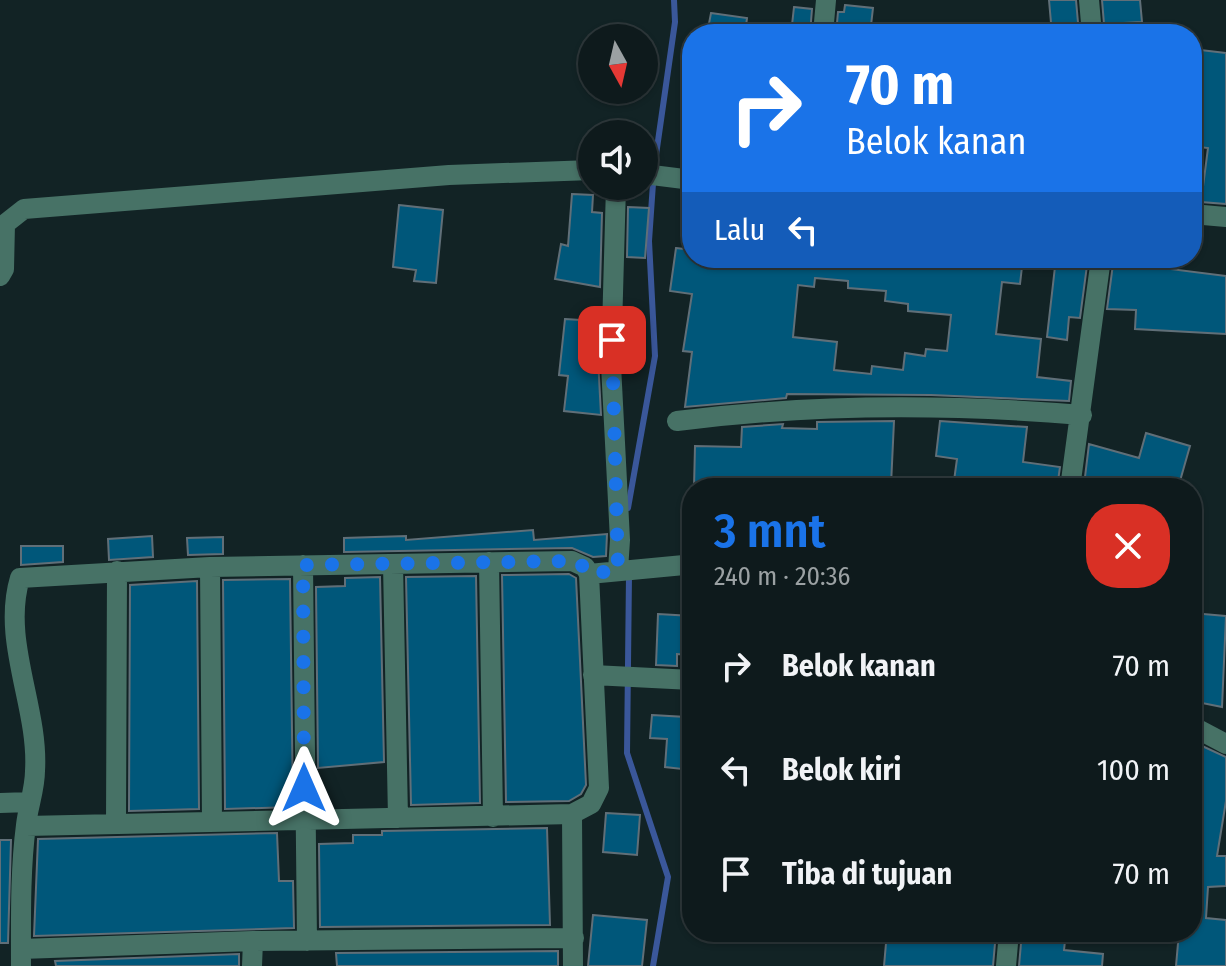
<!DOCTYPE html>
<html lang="id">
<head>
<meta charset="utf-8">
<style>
  body { margin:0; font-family:"Fira Sans Condensed",sans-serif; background:#1c2729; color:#f1f3f6; height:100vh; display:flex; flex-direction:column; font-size:30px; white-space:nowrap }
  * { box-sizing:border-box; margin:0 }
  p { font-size:26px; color:#9ba1a3 }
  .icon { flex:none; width:44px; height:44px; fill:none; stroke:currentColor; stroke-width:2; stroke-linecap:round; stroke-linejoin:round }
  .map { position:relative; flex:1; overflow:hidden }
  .details { position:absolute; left:682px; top:478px; width:520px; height:464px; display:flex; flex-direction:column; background:#0e1a1c; border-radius:32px; box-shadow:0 2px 6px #0004,0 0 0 2px #2e383b }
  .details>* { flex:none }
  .top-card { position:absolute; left:682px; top:24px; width:520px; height:244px; border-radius:32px; box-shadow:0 2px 6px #0004,0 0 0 2px #2e383b; background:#1a73e8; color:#fff; overflow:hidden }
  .needle { width:52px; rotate:172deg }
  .fabs { position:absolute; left:578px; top:24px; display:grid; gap:16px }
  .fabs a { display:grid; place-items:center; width:80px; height:80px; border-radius:50%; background:#0e1a1c; box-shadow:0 2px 6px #0004,0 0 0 2px #2e383b; font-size:40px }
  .pin { position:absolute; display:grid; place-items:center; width:68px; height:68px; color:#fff; margin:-34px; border-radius:16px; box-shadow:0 4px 12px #0006 }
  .me { position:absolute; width:88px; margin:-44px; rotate:0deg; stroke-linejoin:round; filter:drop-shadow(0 0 6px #0008) }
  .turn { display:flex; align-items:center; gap:28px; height:168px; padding:0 32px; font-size:36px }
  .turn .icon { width:104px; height:104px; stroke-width:2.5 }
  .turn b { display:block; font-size:56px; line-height:68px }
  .then { display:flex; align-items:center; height:76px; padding:0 32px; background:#0003; gap:16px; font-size:30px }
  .round { display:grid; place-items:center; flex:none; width:84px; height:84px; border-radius:32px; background:#1c2729 }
  .head { display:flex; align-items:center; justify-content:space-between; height:136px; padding:0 32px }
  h1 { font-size:48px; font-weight:600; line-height:60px; color:#1a73e8 }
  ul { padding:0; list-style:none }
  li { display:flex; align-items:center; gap:24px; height:104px; padding:0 32px }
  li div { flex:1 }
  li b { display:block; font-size:30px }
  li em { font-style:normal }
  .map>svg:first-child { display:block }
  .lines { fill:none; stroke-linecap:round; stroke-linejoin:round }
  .stream { stroke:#3a579a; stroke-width:6 }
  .building { fill:#00577a; stroke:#606f78; stroke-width:2; fill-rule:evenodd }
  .minor { stroke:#477266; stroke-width:20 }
  .route { stroke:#1a73e8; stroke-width:14; stroke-dasharray:0 25.2 }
</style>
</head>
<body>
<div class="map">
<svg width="1226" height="966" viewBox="0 0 1226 966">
  <rect width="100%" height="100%" fill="#122325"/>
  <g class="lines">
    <path class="stream" d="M628 508 655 356 649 241 654 169 675 22 674 0
      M629 575 627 753 668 877 653 966"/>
  </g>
  <path class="building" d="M1049 0H1076L1079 34H1052Z
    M1102 0H1140L1142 22 1104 24Z
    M845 5 873 8 870 34H836L838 12H844Z
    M794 7 812 9 810 34H791Z
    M711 13 747 18 745 34H707Z
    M1192 49 1226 53V204L1201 202 1208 148 1192 146Z
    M572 194 593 195 592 212 602 213 600 287 555 279 561 244 568 246Z
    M399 205 443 210 436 283 414 281 416 270 393 267Z
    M628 207 649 208 645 258 627 257Z
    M676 248 692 250V258H1023L1020 284 1002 282 996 334 1041 339 1037 377 1071 381 1069 401 931 395 787 394 786 398 685 407 692 352 683 351 692 294 670 291ZM815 278 848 281V288L886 291 885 301 908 304V311L951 315 947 351 926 349 925 356 905 353 903 370 872 366 871 374 834 370 837 342 793 337 798 285 814 287Z
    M1056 258H1088L1080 318 1069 317 1067 340 1047 337Z
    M1142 260 1163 261 1162 268 1226 276V334L1135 329 1136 310 1107 309 1113 264 1141 265Z
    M565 319 596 321 601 415 564 411 568 376 559 375Z
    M894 421 891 485 694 488 695 446 741 447 742 427 783 424 782 428 817 429V422Z
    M940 421 1027 427 1023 462 1060 467 1057 488H953L957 459 936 456Z
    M1146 433 1190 446 1178 488H1123L1085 477 1089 444 1139 458Z
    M533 530 534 540 607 534 606 556 593 557 572 548 344 552V538L406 536V540Z
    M152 536 153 557 109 560 108 539Z
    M223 537V554L188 555 187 538Z
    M21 546H63V562L21 565Z
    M569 574 576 578 586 785 581 794 569 801 506 802 502 575Z
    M476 576 480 803 411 805 406 577Z
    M380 577 384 762 318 768 316 587 345 586V578Z
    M290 579 293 807 225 809 223 580Z
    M197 581 199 809 129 811 130 585Z
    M1192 613 1226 616 1222 707 1192 701Z
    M658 614 692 616V655L677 654V666L656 665Z
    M652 715 686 717 682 769 665 767 667 739 650 738Z
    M1200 745 1226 757V801L1217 856H1226V886L1208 887 1206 918 1226 920V966H1176L1179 932H1192V756L1198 757Z
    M606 813 640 815 637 855 603 852Z
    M547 828 550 925 320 927 319 844 353 843V835H382V831Z
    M277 833 279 881H293L294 928 34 936 38 839Z
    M0 840H11L8 943H0Z
    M593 915 647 920 642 966H588Z
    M887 932H996L993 966H884Z
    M1022 932H1066L1064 950 1103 954 1102 966H1019Z
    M558 951V966H337L336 953Z
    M239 954V966H56L55 961Z"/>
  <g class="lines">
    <path class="minor" d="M1089 0 1092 34
      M823 34 826 0
      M644 174 692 180
      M616 186 611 365 620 540 618 570
      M1192 214 1226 217
      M0 276 4 269 5 224 24 209 449 175 592 170
      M677 421C810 404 949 404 1082 415
      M1070 488 1101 258
      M489 562 493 817
      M393 564 398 818
      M303 565 307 941
      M210 567 212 822
      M589 574 684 565
      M593 675 692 680
      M1192 726 1226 744
      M0 803 30 802
      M116 824 117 571
      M26 826 572 814
      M21 949 253 941 574 938
      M21 966C21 920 20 871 26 825 28 807 35 789 35 771 39 707 1 641 20 578L210 567 572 561 585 567 589 574 599 788 591 804 572 814 573 966
      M252 966 253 941
      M1006 966 1009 932"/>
  </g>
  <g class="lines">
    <path class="route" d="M304 788 303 565 572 561 579 562 589 574 618 570 612 340"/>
  </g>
</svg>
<div class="fabs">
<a><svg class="needle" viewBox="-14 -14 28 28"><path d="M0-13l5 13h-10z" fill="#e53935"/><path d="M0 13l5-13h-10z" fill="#9ba1a3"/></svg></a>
<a><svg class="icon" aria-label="sound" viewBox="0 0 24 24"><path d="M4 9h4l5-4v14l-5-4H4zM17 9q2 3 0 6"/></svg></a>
</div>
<div class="pin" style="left:612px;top:340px;background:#d93025"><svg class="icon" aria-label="arrive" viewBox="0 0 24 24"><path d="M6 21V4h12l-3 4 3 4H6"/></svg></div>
<svg class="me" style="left:304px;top:788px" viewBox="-20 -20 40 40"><path d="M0-17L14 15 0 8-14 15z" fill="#1a73e8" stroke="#fff" stroke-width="4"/></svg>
<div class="top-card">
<div class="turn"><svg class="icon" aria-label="right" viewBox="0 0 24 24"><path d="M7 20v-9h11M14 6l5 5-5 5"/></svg><div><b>70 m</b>Belok kanan</div></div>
<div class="then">Lalu<svg class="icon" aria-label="left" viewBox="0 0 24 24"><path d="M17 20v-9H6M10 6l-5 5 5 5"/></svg></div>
</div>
<section class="details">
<div class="head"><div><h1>3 mnt</h1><p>240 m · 20:36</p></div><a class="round" style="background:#d93025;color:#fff"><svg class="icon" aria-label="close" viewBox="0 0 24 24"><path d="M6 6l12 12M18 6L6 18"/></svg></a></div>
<ul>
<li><svg class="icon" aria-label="right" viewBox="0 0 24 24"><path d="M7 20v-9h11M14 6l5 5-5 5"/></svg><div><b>Belok kanan</b></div><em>70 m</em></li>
<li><svg class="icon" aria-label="left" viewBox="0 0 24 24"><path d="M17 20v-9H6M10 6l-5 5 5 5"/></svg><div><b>Belok kiri</b></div><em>100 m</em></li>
<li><svg class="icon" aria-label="arrive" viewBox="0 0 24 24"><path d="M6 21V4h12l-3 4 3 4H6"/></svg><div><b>Tiba di tujuan</b></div><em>70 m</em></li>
</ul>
</section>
</div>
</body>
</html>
